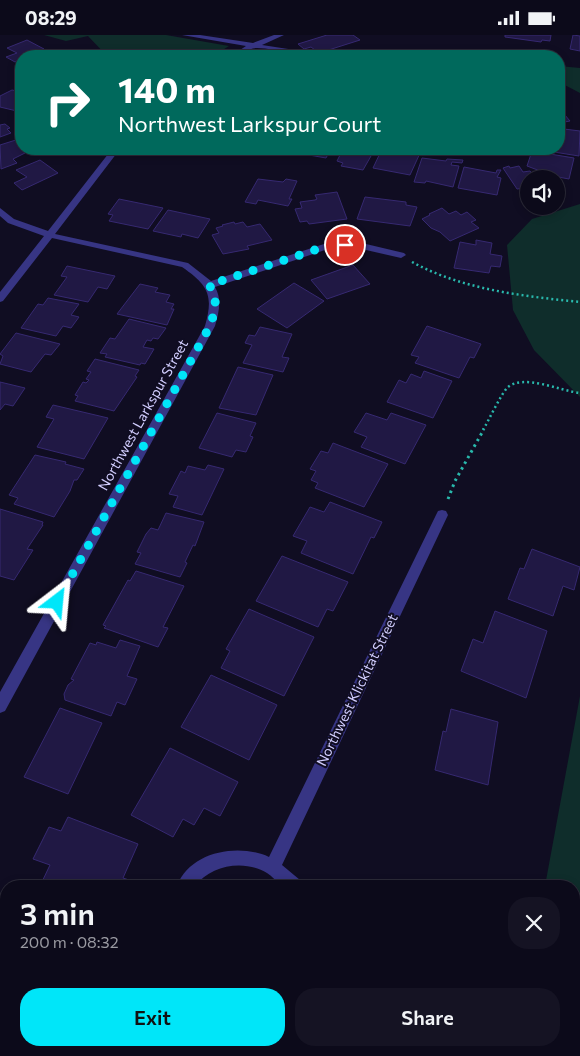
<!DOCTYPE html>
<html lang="en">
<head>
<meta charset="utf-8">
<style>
  body { margin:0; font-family:Commissioner,sans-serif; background:#151323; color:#f1f3f6; height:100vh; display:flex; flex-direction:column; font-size:19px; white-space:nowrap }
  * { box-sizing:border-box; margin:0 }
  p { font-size:16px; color:#9a9aa2 }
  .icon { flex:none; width:28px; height:28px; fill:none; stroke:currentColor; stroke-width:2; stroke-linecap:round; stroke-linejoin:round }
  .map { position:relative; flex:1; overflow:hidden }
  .sheet { position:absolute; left:0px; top:845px; width:580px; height:176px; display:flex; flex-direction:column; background:#0c0a1a; border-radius:20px 20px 0 0; box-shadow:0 2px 8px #0003,0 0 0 1px #2c2b39 }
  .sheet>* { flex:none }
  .guide { position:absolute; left:15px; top:15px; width:550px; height:105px; border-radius:20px; box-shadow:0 2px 8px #0003,0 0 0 1px #2c2b39; background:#00695c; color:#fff; overflow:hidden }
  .fabs { position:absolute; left:520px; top:135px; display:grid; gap:10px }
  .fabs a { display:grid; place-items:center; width:45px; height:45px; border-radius:50%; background:#0c0a1a; box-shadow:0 2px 8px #0003,0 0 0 1px #2c2b39; font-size:25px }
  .pin { position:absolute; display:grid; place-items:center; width:42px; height:42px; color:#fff; margin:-21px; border:2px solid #fff; border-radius:50%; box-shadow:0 1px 5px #0007 }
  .me { position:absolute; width:55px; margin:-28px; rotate:29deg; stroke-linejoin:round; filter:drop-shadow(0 0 4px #0008) }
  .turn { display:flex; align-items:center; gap:18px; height:105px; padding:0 20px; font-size:22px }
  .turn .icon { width:65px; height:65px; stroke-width:2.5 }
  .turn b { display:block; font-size:35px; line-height:42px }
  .round { display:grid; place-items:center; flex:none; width:52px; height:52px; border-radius:20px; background:#151323 }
  .summary { display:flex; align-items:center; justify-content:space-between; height:85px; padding:0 20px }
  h1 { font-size:30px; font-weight:600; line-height:38px }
  .primary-button { display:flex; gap:10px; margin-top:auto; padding:10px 20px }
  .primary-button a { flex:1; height:58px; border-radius:20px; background:#00e6f9; color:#111; font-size:20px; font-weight:600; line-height:58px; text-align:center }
  .primary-button a+a { background:#151323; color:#f1f3f6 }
  .status { display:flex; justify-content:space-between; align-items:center; height:35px; padding:0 25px; background:#0c0a1a; direction:ltr }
  .status svg { height:14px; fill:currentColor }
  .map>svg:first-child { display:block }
  .green { fill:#0f2d2b }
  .building { fill:#201844; stroke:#362971 }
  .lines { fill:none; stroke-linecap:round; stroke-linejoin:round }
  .path-far2 { stroke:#29b8ac; stroke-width:2.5; stroke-dasharray:2 3; stroke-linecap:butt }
  .path-far1 { stroke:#29b8ac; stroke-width:3; stroke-dasharray:2.5 4; stroke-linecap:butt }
  .path { stroke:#29b8ac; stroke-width:4; stroke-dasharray:3 5; stroke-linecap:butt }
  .street { fill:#373584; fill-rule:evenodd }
  .route { stroke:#00e6f9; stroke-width:9; stroke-dasharray:0 16.2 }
  .labels { text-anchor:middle; stroke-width:4; stroke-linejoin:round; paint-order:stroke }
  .street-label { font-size:14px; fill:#d2ceff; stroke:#100d22 }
</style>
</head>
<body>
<div class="status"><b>08:29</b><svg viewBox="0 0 49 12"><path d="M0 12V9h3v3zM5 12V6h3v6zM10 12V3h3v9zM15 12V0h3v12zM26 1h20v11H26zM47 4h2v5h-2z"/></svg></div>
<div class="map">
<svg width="580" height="1021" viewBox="0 0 580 1021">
  <rect width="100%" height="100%" fill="#100d22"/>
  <path class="green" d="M44 0H166L229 11 213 21H107L88 1 66 6Z
    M559 31 580 33V58L559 47Z
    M580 169V362L534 315 513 275 507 210 532 184Z
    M580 661V1021H514L515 1015H574V851H545Z"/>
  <path class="building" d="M327 0H353L360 5 319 18 311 12 304 14 298 9Z
    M505 0H551L550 6 542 5 541 7 505 2Z
    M573 0 580 1V16L570 14Z
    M27 5 44 14 29 21H21V24L15 27 6 22 17 18 7 13Z
    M434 15 439 21H400L414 17Z
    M449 15 454 21H442L439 16Z
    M12 55 21 57V77L0 72V61Z
    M559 73 570 86 559 88Z
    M5 89 10 93 7 94 11 98 0 102V90Z
    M564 94 580 96 579 121 535 114H559V98H563Z
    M19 104 21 106V112L19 113 25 118 13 124 17 128 1 134 0 110Z
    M50 114H81L77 116 73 115 63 120Z
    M294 114H331L326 123 292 117Z
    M343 114H375L363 135 341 131 343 128 337 126Z
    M382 114H413L421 116 410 140 373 133Z
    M532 116 574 123 569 144 542 139 543 137 527 131Z
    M422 123 446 126 447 124 463 125 462 128 452 127 451 130 459 131 453 152 426 146 425 148 414 147Z
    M40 125 58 138 22 155 14 148 27 142 16 135Z
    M509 131 510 133 519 131 523 137 530 136 535 143 543 144H529V156L525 153 517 154 503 133Z
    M464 132 496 138 497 135H501L497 142 501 143 497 160 458 153Z
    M258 144 283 147 286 144 297 146 289 164H292L288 171 258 165 256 169 245 167Z
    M337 157 347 184 309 189 307 186 300 187 295 174 302 173 300 167 315 165 317 164 315 160Z
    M365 162 406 167V170L417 172 410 191 357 184Z
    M119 164 163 173 148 194 109 186 113 180 108 179Z
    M442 173 449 179 456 176 461 180 467 177 476 185 471 187 479 193 450 206 440 197 431 193 422 184 430 180 429 179Z
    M168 175 210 184 198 203 182 199 181 202 153 196Z
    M234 187 235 189 243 187 247 192 260 189 272 205 247 211 249 214 223 219 212 200 219 198 216 193 223 191 222 190Z
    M476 205 492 208 490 219 502 221 500 232 491 231 489 238 454 233 460 207 476 210Z
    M353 230 370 249 327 264 311 245Z
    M67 231 115 241 107 254 98 252 88 267 54 260 67 242 61 241Z
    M294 248 324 266 287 293 257 274Z
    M140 249 158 253 155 257 170 260 166 267 174 269 171 274H174L167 290 117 279Z
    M48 263 79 269 71 280 79 282 71 293 63 291 56 301 21 293 38 269 43 270Z
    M129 284 166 293 158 304 153 303 151 306 147 305 143 312 154 314 145 329 141 328 140 330 105 322 107 319 100 318 110 303 115 304Z
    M427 291 481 309 474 323 470 322 459 343 415 328 419 322 411 320Z
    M260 292 292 299 282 322 289 323 283 337 243 328 252 310 245 308 249 300 255 301Z
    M16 298 60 309 51 320 45 319 31 337 0 329 3 321 0 319Z
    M95 324 139 335 135 341 137 342 114 376 75 366 78 361 75 360 83 347 86 348 89 345 86 344 91 337 87 336Z
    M238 332 273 340 256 380 219 373Z
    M424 336 452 346 433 383 387 367 399 345 406 348 411 339 421 343Z
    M0 347 25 353 13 371 5 369 0 375Z
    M53 370 108 383 84 424 37 412 54 384 46 382Z
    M217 378 256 388 250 401 253 402 246 417 236 415 232 422 199 413Z
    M366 378 387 385 391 378 426 390 405 429 361 412 367 402 354 397Z
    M333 408 388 429 364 472 315 453 318 448 311 445 316 436 310 434 321 416 328 418Z
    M35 420 66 427 65 429 84 434 77 445H74L70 456 54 482 14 469 18 463 9 460Z
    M208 430 224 434 202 480 173 472 178 461 169 459 181 436 185 438 188 431 205 435Z
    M330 467 382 487 374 503 371 502 353 539 301 518 307 506 293 501 310 472 324 477Z
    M0 474 43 487 42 490H43L27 514 33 515 14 545 0 541Z
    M166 478 204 487 195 511 193 510 185 527 187 528 180 542 135 529 141 518 137 517 146 499 151 493 158 495Z
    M532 514 580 532 574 555 563 551 553 581 508 564 520 533 524 534Z
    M282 521 348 547 333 576 327 574 318 592 256 566Z
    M136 536 184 551 163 592 168 593 158 612 104 593 106 591 103 590 128 545 130 546Z
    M249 574 314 602 284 661 221 633 230 616 226 614Z
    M495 576 547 596 526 663 461 636 473 604 483 608Z
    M120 605 140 611 127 641 137 644 125 670 117 667 111 681 65 665 64 659 68 650 74 645 71 644 90 608 96 610 97 607 116 613Z
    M211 640 277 670 249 725 181 692Z
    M60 673 102 688 68 759 24 742Z
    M451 674 498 687 488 750 435 735 443 696 446 697Z
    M170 713 238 747 220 781 204 773 194 790 183 784 173 802 131 780Z
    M68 782 138 809 123 843 132 846 130 851H40L50 830 33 824 49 792 61 796Z
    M6 916V985L0 981V927Z
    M0 999 6 1003V1015H25L34 1021H0Z"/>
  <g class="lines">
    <path class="path-far2" d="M412 227C464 255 522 261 580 267
      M483 395C489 385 500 361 507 353 522 338 561 356 580 358"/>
    <path class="path-far1" d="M448 464 455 446 484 394"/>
    <path class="path" d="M574 979 580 952
      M564 1021 565 1015"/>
    <path class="street" d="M182 0H200L253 8 274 0H284L262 10 321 19 325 21C302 22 280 14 257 13 248 13 241 21 231 21L246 11Z
      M112 114H120L55 199 188 228 211 246 324 209 345 207 366 209 404 218 406 220 401 223 366 215 345 213 325 215 215 252C222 264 219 277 215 291L5 676 0 678V657L205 291C214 260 208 250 182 232L52 203 3 266 0 267V257L44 201 8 188 0 181V173L14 184 48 196Z
      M442 475 446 476 448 480 282 830 300 845 302 851C297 851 287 853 282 851 277 847 272 841 267 838 244 824 211 830 195 851H177C190 816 239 808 269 822L436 480 438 476Z
      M166 1015H184L181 1021H163Z"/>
  </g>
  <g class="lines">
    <path class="route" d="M57 567 210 291C215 276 219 263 209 250L324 212 345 210"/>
  </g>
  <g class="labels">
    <g class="street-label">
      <text transform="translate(143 380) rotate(-61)" y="5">Northwest Larkspur Street</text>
      <text transform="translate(357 655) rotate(-64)" y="5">Northwest Klickitat Street</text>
    </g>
  </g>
</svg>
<div class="fabs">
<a><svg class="icon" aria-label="sound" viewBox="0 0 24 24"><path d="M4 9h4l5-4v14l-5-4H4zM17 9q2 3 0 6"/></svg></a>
</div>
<div class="pin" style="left:345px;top:210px;background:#d93025"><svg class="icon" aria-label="arrive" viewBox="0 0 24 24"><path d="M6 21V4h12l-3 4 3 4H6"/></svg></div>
<svg class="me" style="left:57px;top:567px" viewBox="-20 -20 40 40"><path d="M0-17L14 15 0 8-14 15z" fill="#00e6f9" stroke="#fff" stroke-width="4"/></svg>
<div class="guide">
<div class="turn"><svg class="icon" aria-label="right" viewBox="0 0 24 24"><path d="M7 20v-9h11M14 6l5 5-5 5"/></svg><div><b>140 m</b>Northwest Larkspur Court</div></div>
</div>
<section class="sheet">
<div class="summary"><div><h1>3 min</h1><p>200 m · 08:32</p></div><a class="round"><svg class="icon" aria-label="close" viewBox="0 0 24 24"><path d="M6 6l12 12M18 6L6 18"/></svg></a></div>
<div class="primary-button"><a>Exit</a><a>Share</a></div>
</section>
</div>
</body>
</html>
